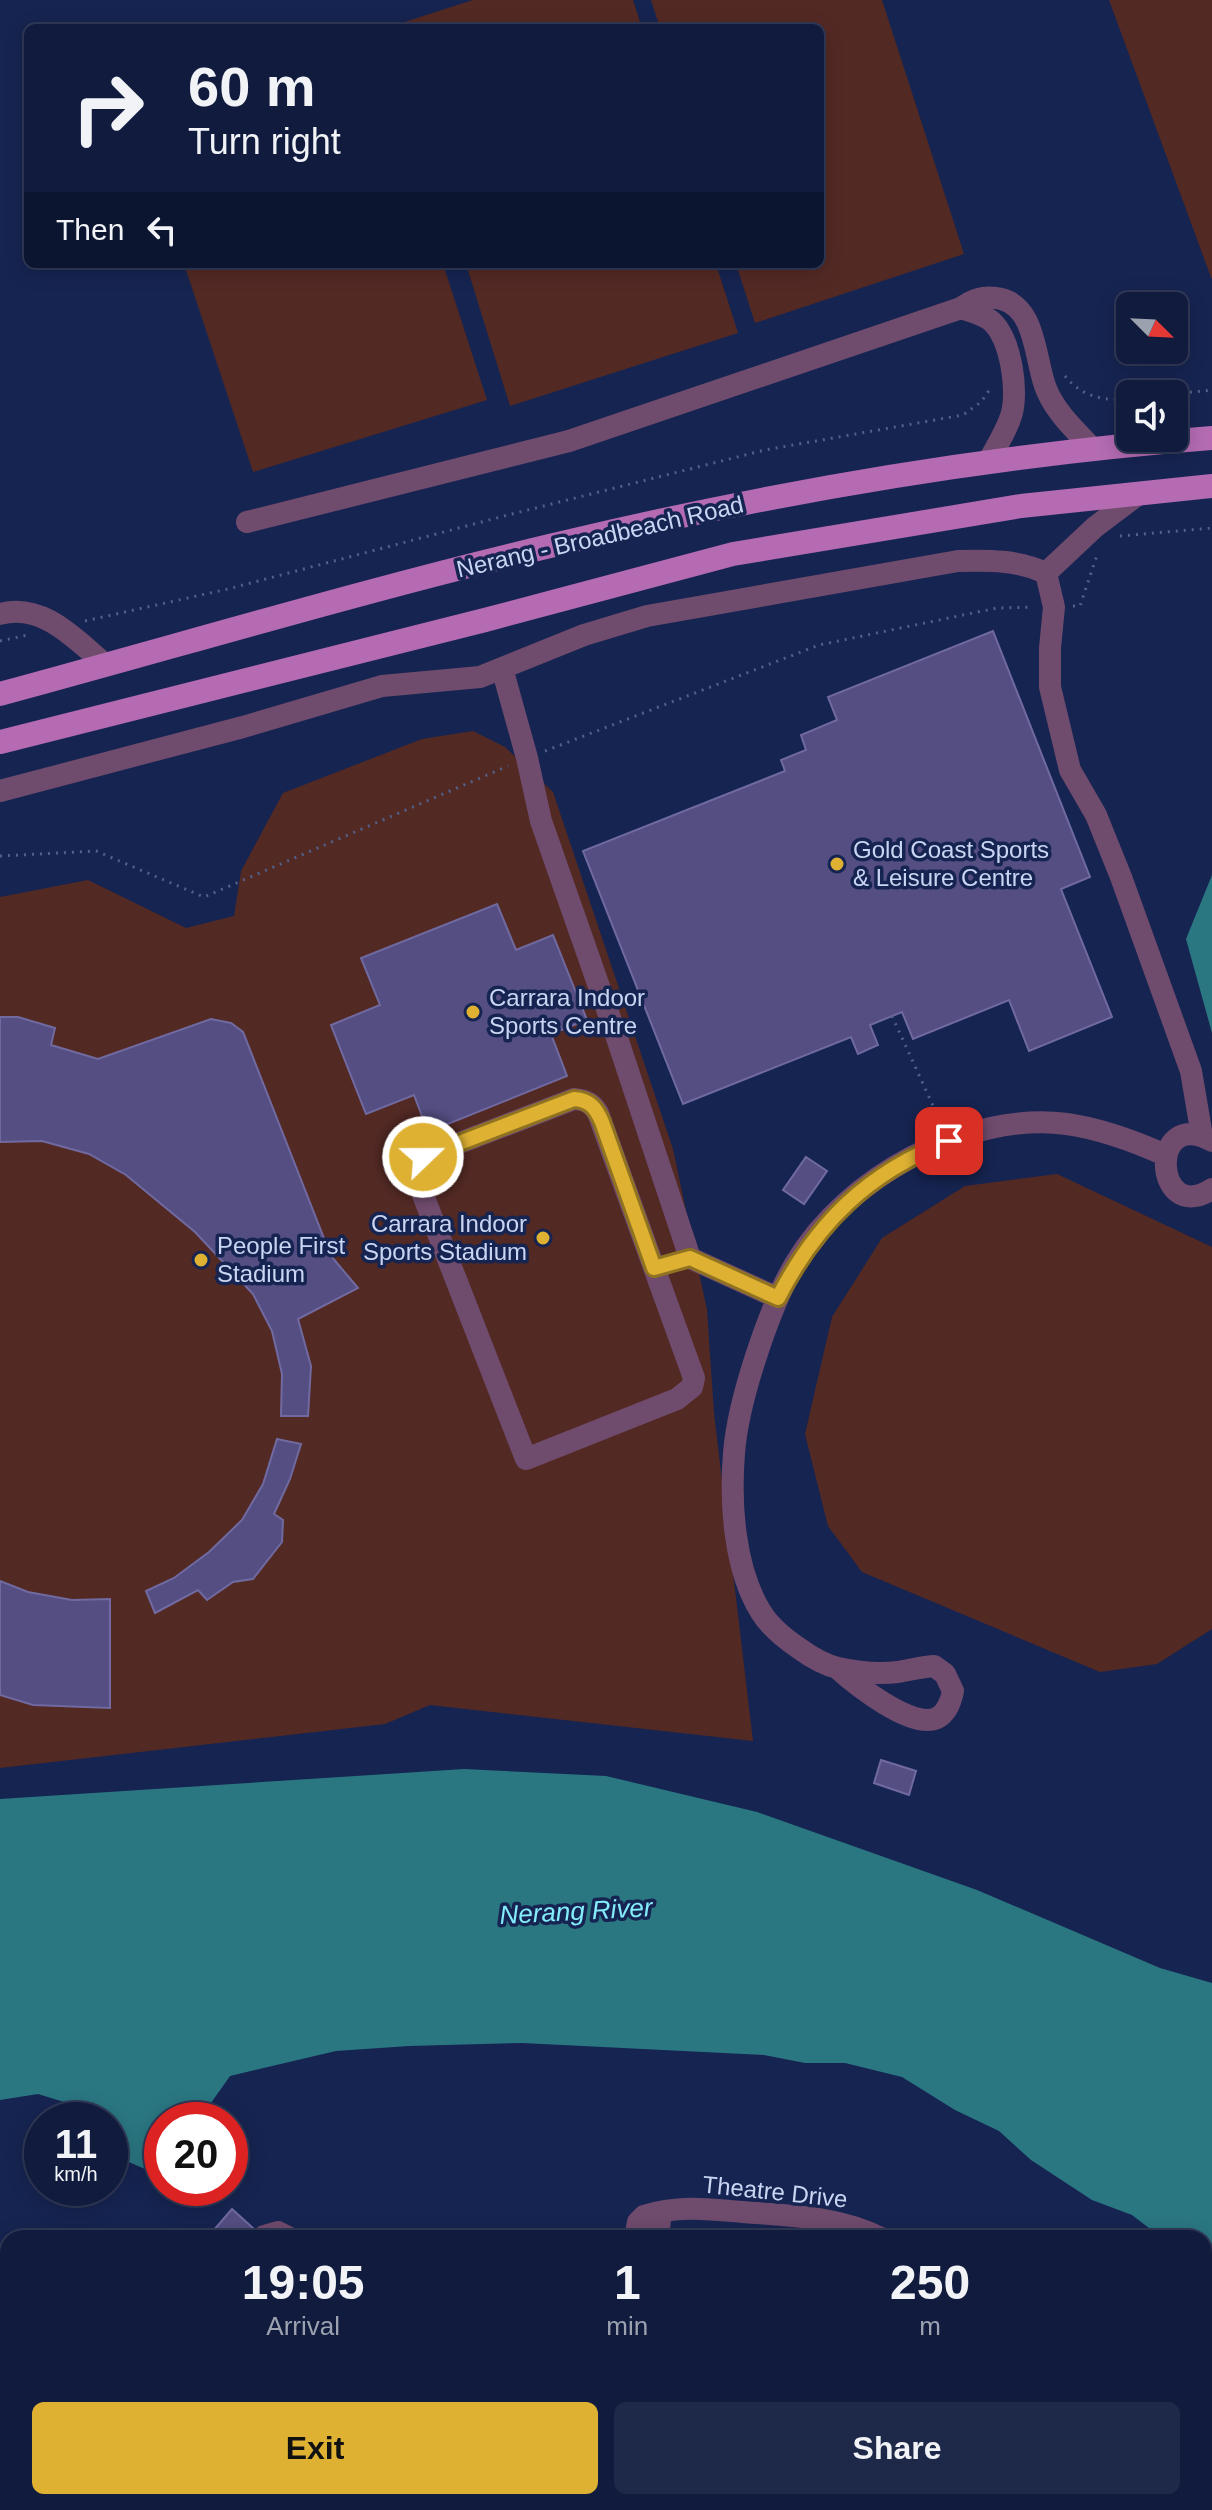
<!DOCTYPE html>
<html lang="en">
<head>
<meta charset="utf-8">
<style>
  body { margin:0; font-family:Helvetica,sans-serif; background:#1e2848; color:#f1f3f6; height:100vh; display:flex; flex-direction:column; font-size:30px; white-space:nowrap }
  * { box-sizing:border-box; margin:0 }
  p { font-size:26px; color:#9ca1b0 }
  .icon { flex:none; width:44px; height:44px; fill:none; stroke:currentColor; stroke-width:2; stroke-linecap:round; stroke-linejoin:round }
  .map { position:relative; flex:1; overflow:hidden }
  .side { position:absolute; left:0px; top:2230px; width:1212px; height:280px; display:flex; flex-direction:column; background:#101b3d; border-radius:24px 24px 0 0; box-shadow:0 4px 20px #0003,0 0 0 2px #303957 }
  .side>* { flex:none }
  .top-card { position:absolute; left:24px; top:24px; width:800px; height:244px; border-radius:12px; box-shadow:0 4px 20px #0003,0 0 0 2px #303957; background:#101b3d; color:#f1f3f6; overflow:hidden }
  .needle { width:52px; rotate:114deg }
  .buttons { position:absolute; left:1116px; top:292px; display:grid; gap:16px }
  .buttons a { display:grid; place-items:center; width:72px; height:72px; border-radius:12px; background:#101b3d; box-shadow:0 4px 20px #0003,0 0 0 2px #303957; font-size:40px }
  .speed { position:absolute; left:24px; top:2102px; display:flex; gap:16px; font-size:40px; font-weight:700; text-align:center }
  .speed>* { display:grid; place-content:center; width:104px; height:104px; border-radius:50%; background:#101b3d; box-shadow:0 4px 20px #0003,0 0 0 2px #303957; line-height:1 }
  .speed small { font-size:20px; font-weight:400 }
  .speed .limit { border:12px solid #d22; background:#fff; color:#111 }
  .pin { position:absolute; display:grid; place-items:center; width:68px; height:68px; color:#fff; margin:-34px; border-radius:16px; box-shadow:0 4px 12px #0006 }
  .me { position:absolute; width:88px; margin:-44px; rotate:68deg; stroke-linejoin:round; filter:drop-shadow(0 0 6px #0008) }
  .turn { display:flex; align-items:center; gap:28px; height:168px; padding:0 32px; font-size:36px }
  .turn .icon { width:104px; height:104px; stroke-width:2.5 }
  .turn b { display:block; font-size:56px; line-height:68px }
  .then { display:flex; align-items:center; height:76px; padding:0 32px; background:#0003; gap:16px; font-size:30px }
  .eta { display:flex; justify-content:space-evenly; align-items:center; height:136px; text-align:center }
  .eta b { font-size:48px; font-weight:700; line-height:56px }
  .cta { display:flex; gap:16px; margin-top:auto; padding:16px 32px }
  .cta a { flex:1; height:92px; border-radius:12px; background:#deb133; color:#111; font-size:32px; font-weight:700; line-height:92px; text-align:center }
  .cta a+a { background:#1e2848; color:#f1f3f6 }
  .map>svg:first-child { display:block }
  .green { fill:#532924 }
  .water { fill:#2a7782 }
  .building { fill:#544e82; stroke:#706aa1; stroke-width:2 }
  .lines { fill:none; stroke-linecap:round; stroke-linejoin:round }
  .path { stroke:#536088; stroke-width:3; stroke-dasharray:2 6; stroke-linecap:butt }
  .minor { stroke:#6f4b6d; stroke-width:22 }
  .major { stroke:#b46bb2; stroke-width:24 }
  .route-casing { stroke:#907321; stroke-width:20 }
  .route { stroke:#deb133; stroke-width:14 }
  .poi-dot { fill:#deb133; stroke:#162451; stroke-width:3 }
  .labels { text-anchor:middle; stroke-width:7; stroke-linejoin:round; paint-order:stroke }
  .street-label { font-size:24px; fill:#c9d5f2; stroke:#162451 }
  .poi-label { font-size:24px; fill:#c9d5f2; stroke:#162451; text-anchor:start }
  .water-label { font-size:26px; font-style:italic; fill:#84edfc; stroke:#162451 }
</style>
</head>
<body>
<div class="map">
<svg width="1212" height="2510" viewBox="0 0 1212 2510">
  <rect width="100%" height="100%" fill="#162451"/>
  <path class="green" d="M473 0H633L642 28H392V26Z
    M651 0H882L964 254 755 323 736 264H820V28H660Z
    M1109 0H1212V280Z
    M184 264H443L487 400 253 472Z
    M466 264H716L738 333 510 406Z
    M473 731 505 747 553 792 673 1149 707 1310 714 1413 753 1741 430 1705 385 1724 0 1768V897L88 880 186 928 234 916 241 871 283 793 422 739Z
    M1057 1174 1212 1247V1629L1157 1664 1100 1672 862 1572 828 1526 805 1434 832 1317 882 1238 965 1186Z"/>
  <path class="water" d="M1212 875V1033L1186 939Z
    M464 1769 606 1776 757 1812 977 1890 1160 1968 1212 1983V2275L1204 2270V2238H1162L1132 2215 1092 2200 1031 2160 999 2131 955 2110 902 2077 845 2063H805L764 2055 522 2043 409 2046 336 2051 230 2076 199 2120H162V2171L159 2175 110 2154V2120H96L87 2109 38 2094 0 2100V1799Z
    M8 2247V2502H224L226 2510H0V2249Z"/>
  <path class="building" d="M993 631 1090 877 1061 889 1112 1017 1029 1051 1009 1000 913 1039 902 1012 870 1025 878 1045 858 1054 851 1037 683 1104 583 851 785 771 781 760 806 750 801 735 837 720 828 697Z
    M497 904 516 950 553 935 587 1020 551 1034 567 1076 428 1132 414 1095 366 1114 331 1025 380 1005 361 958Z
    M0 1017H18L55 1028 51 1045 98 1059 211 1019 231 1023 243 1032 331 1256 358 1288 298 1319 311 1366 308 1416H281L282 1374 272 1331 253 1294 195 1232 126 1175 89 1154 42 1141 0 1142Z
    M806 1157 827 1171 804 1204 783 1190Z
    M277 1439 301 1444 290 1479 274 1514 283 1520 282 1542 253 1579 233 1582 207 1600 198 1590 155 1613 146 1591 174 1578 209 1552 242 1520 263 1484Z
    M0 1581 28 1592 72 1600 110 1599V1708L33 1705 0 1695Z
    M881 1760 916 1771 909 1795 874 1783Z
    M232 2209 253 2228 250 2238H207Z"/>
  <g class="lines">
    <path class="path" d="M1065 376C1082 397 1103 401 1130 399
      M1174 394 1212 390
      M1120 536 1212 528
      M1073 606H1080L1097 555
      M85 621 228 589 508 515 765 450 963 415 981 402 992 386
      M0 641 28 635
      M545 751 819 645 997 608 1033 607
      M0 856 96 851 204 897 508 766
      M892 1016 940 1121"/>
    <path class="minor" d="M961 308C970 311 982 314 990 320 1011 337 1019 392 1011 416 1006 432 996 447 988 462
      M247 522 569 441 961 308C972 300 982 296 996 298 1038 303 1034 362 1047 391 1057 414 1077 432 1094 450
      M1046 573 1054 607 1050 648V687L1070 770 1096 815 1121 877 1191 1071 1202 1136
      M1046 573 1095 527 1140 493
      M0 614C43 602 76 640 106 665
      M502 668 527 758 541 821 615 1032 690 1258 778 1298
      M0 791 243 727 382 686 480 677 584 635 647 616 958 561C990 560 1017 560 1046 573
      M574 1099C586 1100 592 1103 598 1113L694 1378 692 1387 677 1399 526 1459 416 1177 417 1166 423 1157Z
      M1212 1141C1147 1105 1154 1227 1212 1189
      M837 1668C855 1684 912 1730 937 1718 947 1713 951 1701 953 1691L945 1674 934 1666C921 1667 910 1670 898 1672 880 1674 856 1672 838 1668 825 1665 811 1657 800 1649 785 1639 770 1627 761 1612 734 1569 730 1503 734 1453 738 1401 769 1308 795 1264 846 1177 967 1111 1067 1124 1102 1129 1134 1141 1165 1155
      M264 2236 278 2232 290 2238
      M635 2238 638 2222 644 2216C677 2205 709 2209 742 2212 791 2216 837 2216 881 2238
      M658 2238 661 2212
      M1204 2463 1212 2462
      M413 2502 414 2510
      M912 2502 914 2510
      M938 2502 946 2510
      M1174 2502 1178 2510
      M676 2510 677 2502
      M698 2510V2502
      M977 2510 1003 2502"/>
    <path class="major" d="M0 694C185 644 368 589 554 545 770 493 991 455 1212 438
      M0 742 485 620 733 554 1021 506 1212 486"/>
  </g>
  <g class="lines">
    <defs>
      <path id="route" d="M423 1157 574 1099C590 1100 596 1108 602 1122L654 1268 690 1258 778 1298C817 1222 869 1172 949 1141"/>
    </defs>
    <use href="#route" class="route-casing"/>
    <use href="#route" class="route"/>
  </g>
  <g class="poi-dot">
    <circle cx="837" cy="864" r="8"/>
    <circle cx="473" cy="1012" r="8"/>
    <circle cx="543" cy="1238" r="8"/>
    <circle cx="201" cy="1260" r="8"/>
  </g>
  <g class="labels">
    <g class="street-label">
      <text transform="translate(600 537) rotate(-13)" y="8">Nerang - Broadbeach Road</text>
      <text transform="translate(775 2192) rotate(6)" y="8">Theatre Drive</text>
    </g>
    <g class="poi-label">
      <text x="853" y="858">Gold Coast Sports<tspan x="853" dy="28">&amp; Leisure Centre</tspan></text>
      <text x="489" y="1006">Carrara Indoor<tspan x="489" dy="28">Sports Centre</tspan></text>
      <text x="527" y="1232" text-anchor="end">Carrara Indoor<tspan x="527" dy="28">Sports Stadium</tspan></text>
      <text x="217" y="1254">People First<tspan x="217" dy="28">Stadium</tspan></text>
    </g>
    <g class="water-label">
      <text transform="translate(576 1911) rotate(-3)" y="9">Nerang River</text>
    </g>
  </g>
</svg>
<div class="buttons">
<a><svg class="needle" viewBox="-14 -14 28 28"><path d="M0-13l5 13h-10z" fill="#e53935"/><path d="M0 13l5-13h-10z" fill="#9ca1b0"/></svg></a>
<a><svg class="icon" aria-label="sound" viewBox="0 0 24 24"><path d="M4 9h4l5-4v14l-5-4H4zM17 9q2 3 0 6"/></svg></a>
</div>
<div class="speed"><div>11<small>km/h</small></div><div class="limit">20</div></div>
<div class="pin" style="left:949px;top:1141px;background:#d93025"><svg class="icon" aria-label="arrive" viewBox="0 0 24 24"><path d="M6 21V4h12l-3 4 3 4H6"/></svg></div>
<svg class="me" style="left:423px;top:1157px" viewBox="-20 -20 40 40"><circle r="17" fill="#deb133" stroke="#fff" stroke-width="3"/><path d="M0-11L8 9 0 5-8 9z" fill="#fff"/></svg>
<div class="top-card">
<div class="turn"><svg class="icon" aria-label="right" viewBox="0 0 24 24"><path d="M7 20v-9h11M14 6l5 5-5 5"/></svg><div><b>60 m</b>Turn right</div></div>
<div class="then">Then<svg class="icon" aria-label="left" viewBox="0 0 24 24"><path d="M17 20v-9H6M10 6l-5 5 5 5"/></svg></div>
</div>
<section class="side">
<div class="eta">
<div><b>19:05</b><p>Arrival</p></div>
<div><b>1</b><p>min</p></div>
<div><b>250</b><p>m</p></div>
</div>
<div class="cta"><a>Exit</a><a>Share</a></div>
</section>
</div>
</body>
</html>
